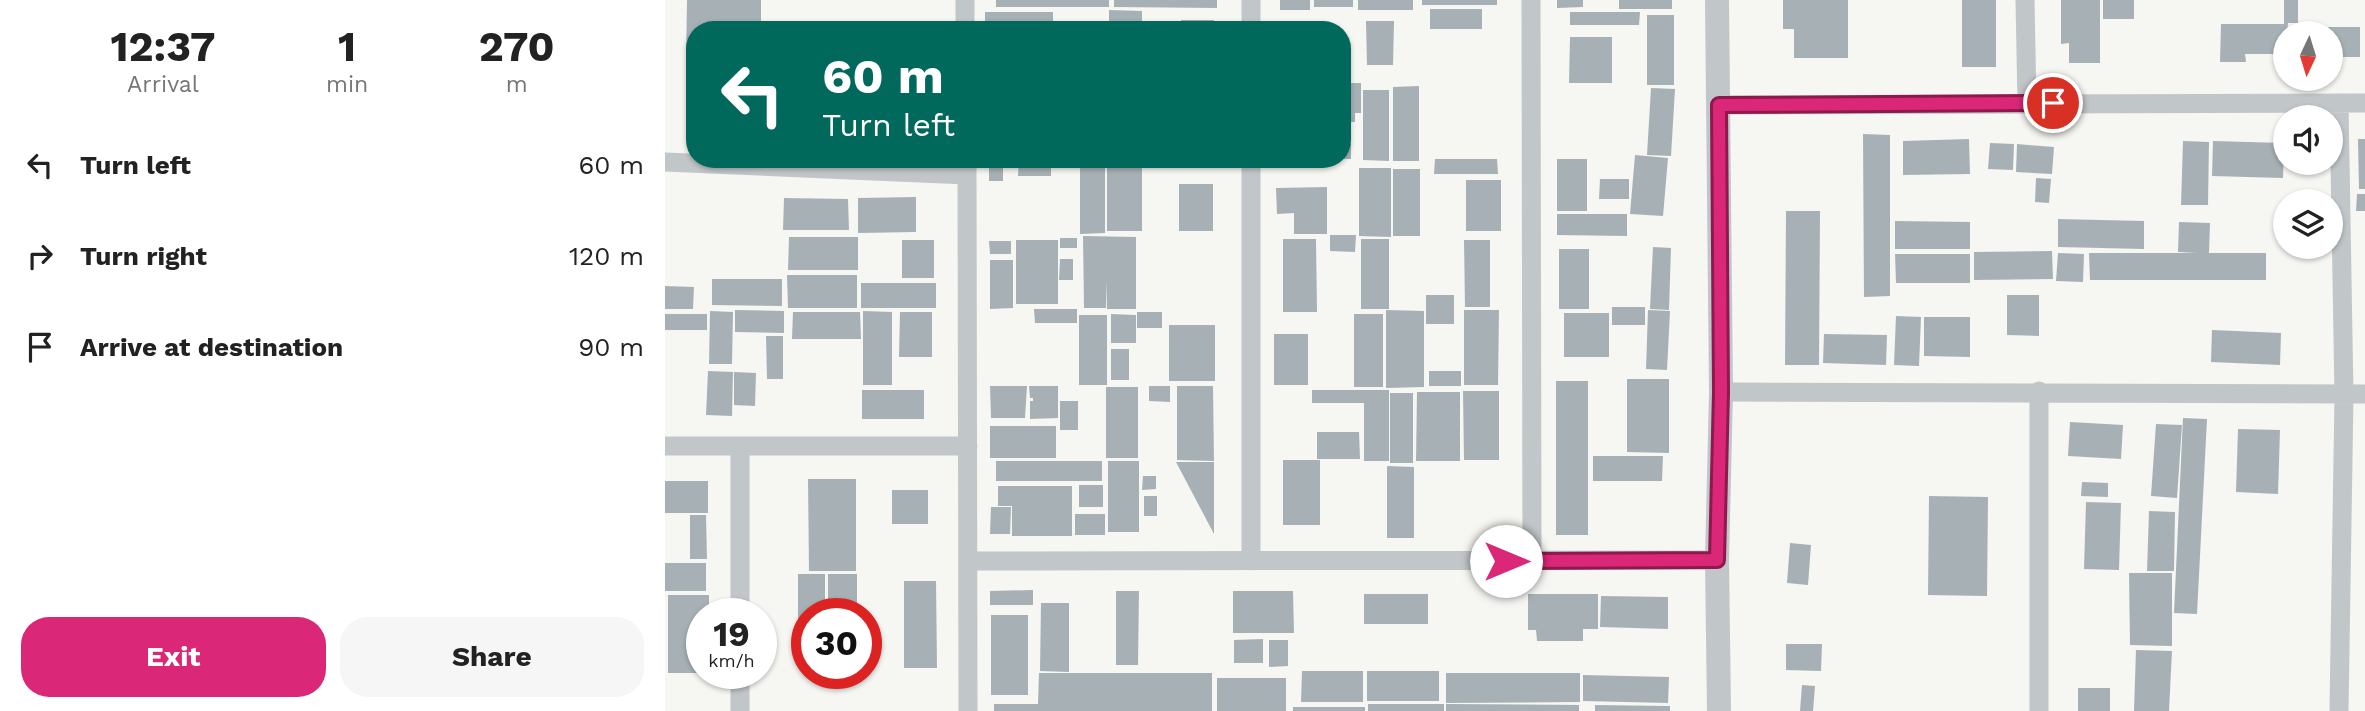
<!DOCTYPE html>
<html lang="en">
<head>
<meta charset="utf-8">
<style>
  body { margin:0; font-family:"Work Sans",sans-serif; background:#f6f6f6; color:#222; height:100vh; display:flex; flex-direction:column; font-size:26px; white-space:nowrap }
  * { box-sizing:border-box; margin:0 }
  p { font-size:23px; color:#767676 }
  .icon { flex:none; width:38px; height:38px; fill:none; stroke:currentColor; stroke-width:2; stroke-linecap:round; stroke-linejoin:round }
  .map { position:relative; flex:1; overflow:hidden }
  .panel { display:flex; flex-direction:column; background:#fff; width:665px }
  .panel>* { flex:none }
  .hud { position:absolute; left:21px; top:21px; width:665px; height:147px; border-radius:28px; box-shadow:0 2px 5px #0004; background:#00695c; color:#fff; overflow:hidden }
  .needle { width:46px; rotate:184deg }
  .controls { position:absolute; left:1608px; top:21px; display:grid; gap:14px }
  .controls a { display:grid; place-items:center; width:70px; height:70px; border-radius:50%; background:#fff; box-shadow:0 2px 5px #0004; font-size:35px }
  .speed { position:absolute; left:21px; top:598px; display:flex; gap:14px; font-size:35px; font-weight:700; text-align:center }
  .speed>* { display:grid; place-content:center; width:91px; height:91px; border-radius:50%; background:#fff; box-shadow:0 2px 5px #0004; line-height:1 }
  .speed small { font-size:18px; font-weight:400 }
  .speed .limit { border:10px solid #d22; background:#fff; color:#111 }
  .pin { position:absolute; display:grid; place-items:center; width:60px; height:60px; color:#fff; margin:-30px; border:4px solid #fff; border-radius:50%; box-shadow:0 2px 7px #0007 }
  .me { position:absolute; width:77px; margin:-38px; rotate:90deg; stroke-linejoin:round; filter:drop-shadow(0 0 5px #0008) }
  .turn { display:flex; align-items:center; gap:24px; height:147px; padding:0 21px; font-size:32px }
  .turn .icon { width:91px; height:91px; stroke-width:2.5 }
  .turn b { display:block; font-size:49px; line-height:60px }
  .eta { display:flex; justify-content:space-evenly; align-items:center; height:119px; text-align:center }
  .eta b { font-size:42px; font-weight:700; line-height:49px }
  .button { display:flex; gap:14px; margin-top:auto; padding:14px 21px }
  .button a { flex:1; height:80px; border-radius:28px; background:#db2777; color:#fff; font-size:28px; font-weight:700; line-height:80px; text-align:center }
  .button a+a { background:#f6f6f6; color:#222 }
  ul { padding:0; list-style:none }
  li { display:flex; align-items:center; gap:21px; height:91px; padding:0 21px }
  li div { flex:1 }
  li b { display:block; font-size:26px }
  li em { font-style:normal }
  main { display:flex; flex:1; min-height:0 }
  .map>svg:first-child { display:block }
  .building { fill:#a7b1b5 }
  .lines { fill:none; stroke-linecap:round; stroke-linejoin:round }
  .minor { stroke:#c1c6c8; stroke-width:19 }
  .tertiary { stroke:#c1c6c8; stroke-width:24 }
  .route-casing { stroke:#8e194d; stroke-width:18 }
  .route { stroke:#db2777; stroke-width:12 }
</style>
</head>
<body>
<main>
<section class="panel">
<div class="eta">
<div><b>12:37</b><p>Arrival</p></div>
<div><b>1</b><p>min</p></div>
<div><b>270</b><p>m</p></div>
</div>
<ul>
<li><svg class="icon" aria-label="left" viewBox="0 0 24 24"><path d="M17 20v-9H6M10 6l-5 5 5 5"/></svg><div><b>Turn left</b></div><em>60 m</em></li>
<li><svg class="icon" aria-label="right" viewBox="0 0 24 24"><path d="M7 20v-9h11M14 6l5 5-5 5"/></svg><div><b>Turn right</b></div><em>120 m</em></li>
<li><svg class="icon" aria-label="arrive" viewBox="0 0 24 24"><path d="M6 21V4h12l-3 4 3 4H6"/></svg><div><b>Arrive at destination</b></div><em>90 m</em></li>
</ul>
<div class="button"><a>Exit</a><a>Share</a></div>
</section>
<div class="map">
<svg width="1700" height="711" viewBox="0 0 1700 711">
  <rect width="100%" height="100%" fill="#f6f6f2"/>
  <path class="building" d="M22 0H96V30L36 27V30H30V60H21Z
    M331 0H444V7H331Z
    M449 0H552V8L449 7Z
    M615 0H645V10H615Z
    M649 0H688V7H649Z
    M693 0H748V10H693Z
    M757 0H832V5H757Z
    M892 0H918V7L892 8Z
    M954 0H1007V9H954Z
    M1118 0H1183V58H1129V29H1118Z
    M1297 0H1331V67H1297Z
    M1396 0H1435V63H1404V43L1396 44Z
    M1438 0H1469V19H1438Z
    M1619 0H1633V23H1623L1620 54H1580L1581 62H1555L1556 24H1619Z
    M765 9H817V29H765Z
    M444 10 477 11V30H444Z
    M320 12H388V30H320Z
    M905 12H975L974 25H905Z
    M982 15H1009V85H982Z
    M516 20H549V30H516Z
    M701 21H729L728 65H702Z
    M1627 27H1695V57H1666V33H1627Z
    M905 37H947V83H904Z
    M23 77H30V123H23Z
    M677 83H696V113H690V122H677Z
    M754 86V161H728V87Z
    M986 88 1010 89 1006 156 982 155Z
    M698 90H724V161L698 160Z
    M1198 134 1225 135V296L1199 297Z
    M1304 139 1305 174 1238 175V141Z
    M1693 139H1700V189H1694Z
    M1518 141 1544 142 1543 205H1516Z
    M1548 141 1619 143 1618 178 1547 176Z
    M1325 143 1349 144 1348 170 1323 169Z
    M677 144H686V159H677Z
    M1352 144 1389 147 1387 174 1351 172Z
    M970 155 1003 158 998 216 965 214Z
    M354 159H386V176H353Z
    M415 159H440V233L415 234Z
    M770 159H832L833 174H769Z
    M892 159H922V211H892Z
    M442 160H477V231H442Z
    M338 166V181H324V167Z
    M694 168H726V237L694 236Z
    M728 169H755V236H728Z
    M1371 178 1386 179 1384 203 1370 202Z
    M935 179H964V199H934Z
    M801 180H836V231H801Z
    M514 184H548V231H514Z
    M662 187V234H629V213L612 214 611 188Z
    M1692 194H1700V211H1691Z
    M251 197V232L193 233V198Z
    M119 198 183 199 184 230H118Z
    M1121 211H1155L1154 365H1120Z
    M892 214H962V236L892 235Z
    M1393 219 1479 221V249L1393 247Z
    M1230 221 1305 222V249H1230Z
    M1514 222 1545 223 1544 253H1601V280H1425L1424 253H1532L1513 252Z
    M665 235H691L690 252 665 251Z
    M418 236 471 237V309H442V280L441 308H419Z
    M124 237H193V270H123Z
    M395 238H412V248H395Z
    M618 239H651L652 312H618Z
    M696 239H724V309H696Z
    M237 240H269V278H237Z
    M351 240H393V304H351Z
    M799 240H825V307H800Z
    M324 241H346V254H325Z
    M988 247 1006 248 1004 310 985 309Z
    M894 249H924V309H894Z
    M1387 251 1388 279 1309 280V252Z
    M1393 253 1419 254 1418 282 1391 281Z
    M1230 254H1305V283H1231Z
    M395 259H408V280H394Z
    M325 260H348V308L325 309Z
    M122 275H192V308H123Z
    M47 279H117V306L47 305Z
    M196 283H271V308H196Z
    M0 286 29 287 28 309H0Z
    M761 295H789V324H761Z
    M1342 295H1374V336L1342 335Z
    M947 307H980V325H947Z
    M369 309H412V323H370Z
    M70 310 119 311V333L70 332Z
    M721 310 759 311V387L721 388Z
    M799 310H834L833 385H799Z
    M983 310 1005 311 1002 370 981 369Z
    M45 311 68 312 67 364H44Z
    M198 311 227 312V385H198Z
    M128 312H195L196 339H127Z
    M235 312H267V357H234Z
    M472 312H497V328H472Z
    M899 313H944V357H899Z
    M0 314H42V330H0Z
    M446 314 471 315V343H446Z
    M689 314H718V387H689Z
    M414 315H442V385H414Z
    M1231 316 1256 317 1254 366 1229 365Z
    M1259 317H1305V357L1259 356Z
    M504 325H550V381H504Z
    M1547 330 1616 333 1615 365 1546 362Z
    M609 334H643V385H609Z
    M1159 334 1222 335 1221 365 1158 363Z
    M101 336H118V379H102Z
    M446 349H464V380H446Z
    M43 371 68 372 67 416 41 415Z
    M764 371H796V386H764Z
    M69 372 91 373 90 406 69 405Z
    M962 379H1004V453L962 452Z
    M891 381H923V535H891Z
    M325 386H362L360 418H326Z
    M364 386H393V418L365 419V401H368V398H365Z
    M484 386H505V402L484 401Z
    M512 386H548L549 461 512 460Z
    M441 387H473V458H441Z
    M197 390H259V419H197Z
    M647 390H724V461H699V403H647Z
    M798 391H834V460H799Z
    M752 392H795V461H751Z
    M725 393H748V463H725Z
    M395 401H413V430H395Z
    M1518 418 1542 419 1532 614 1509 613Z
    M1405 422 1458 425 1456 459 1403 456Z
    M1491 424 1517 425 1512 498 1486 496Z
    M325 426H391V458H325Z
    M1573 429 1615 430 1613 494 1571 492Z
    M652 432H694L695 459H652Z
    M928 456H998L997 481H928Z
    M618 460H655V525H618Z
    M331 461H437V481H331Z
    M443 461H474V532H443Z
    M511 462H549V534Z
    M722 466 749 467V538H722Z
    M478 476H491V489L477 490Z
    M143 479H191V571H144Z
    M0 481H43V513H0Z
    M1417 482 1443 483V497L1416 496Z
    M414 485H438V507H414Z
    M333 486H407V536H347V506H333Z
    M227 490H263V524H227Z
    M479 496H492V516H479Z
    M1264 496 1323 497 1322 596 1263 595Z
    M1421 502 1456 503 1454 570 1419 569Z
    M326 507H346L345 534H325Z
    M1484 511 1510 512 1509 571H1482Z
    M410 514H440V535H410Z
    M25 515H41L42 559H25Z
    M1125 543 1146 545 1143 585 1122 583Z
    M0 563H41V591H0Z
    M1464 573H1507V646L1465 645Z
    M133 574H160V614H142V663H133Z
    M163 574H192V614H163Z
    M239 581H271L272 668H239Z
    M368 590V605H325V591Z
    M451 591H474L473 665H451Z
    M568 591H628L629 633H568Z
    M699 594H763V624H699Z
    M863 594H933V629H918V641H872L871 630H863Z
    M3 595H44V614H37V673H3Z
    M936 596 1003 597V629L935 627Z
    M376 603H404V672L375 671Z
    M326 615H363V695H326Z
    M598 639V663H569V640Z
    M604 640H623V666L604 667Z
    M1121 644H1157L1156 671 1121 670Z
    M1471 650 1507 651 1504 711H1469Z
    M637 671H698V702H636Z
    M702 671H774V701H702Z
    M374 673H547V711H329V704H373Z
    M781 673H915V702L781 703Z
    M918 675 1004 677 1003 703 918 701Z
    M552 678H621V711H552Z
    M1137 685 1150 686 1148 711H1135Z
    M1413 688H1445V711H1413Z
    M703 704H779V711H703Z
    M781 704 914 705V711H781Z
    M930 705 1005 706V711H930Z
    M628 707H700V711H628Z"/>
  <g class="lines">
    <path class="minor" d="M300 0V30
      M586 0V30
      M866 0 867 561
      M1360 0 1362 103
      M1054 105 1700 103
      M302 159 303 711
      M586 159V561
      M0 162 302 175
      M1374 391V711
      M1056 392 1700 394
      M0 446H303
      M303 561 1052 560
      M75 614V446
      M75 711V674
      M1674 711 1679 395 1674 103"/>
    <path class="tertiary" d="M1052 0 1056 392 1052 560 1054 711"/>
  </g>
  <g class="lines">
    <defs>
      <path id="route" d="M841 561 1052 560 1056 392 1054 105 1388 103"/>
    </defs>
    <use href="#route" class="route-casing"/>
    <use href="#route" class="route"/>
  </g>
</svg>
<div class="controls">
<a><svg class="needle" viewBox="-14 -14 28 28"><path d="M0-13l5 13h-10z" fill="#e53935"/><path d="M0 13l5-13h-10z" fill="#767676"/></svg></a>
<a><svg class="icon" aria-label="sound" viewBox="0 0 24 24"><path d="M4 9h4l5-4v14l-5-4H4zM17 9q2 3 0 6"/></svg></a>
<a><svg class="icon" aria-label="layers" viewBox="0 0 24 24"><path d="M12 4l9 5-9 5-9-5zM3 14l9 5 9-5"/></svg></a>
</div>
<div class="speed"><div>19<small>km/h</small></div><div class="limit">30</div></div>
<div class="pin" style="left:1388px;top:103px;background:#d93025"><svg class="icon" aria-label="arrive" viewBox="0 0 24 24"><path d="M6 21V4h12l-3 4 3 4H6"/></svg></div>
<svg class="me" style="left:841px;top:561px" viewBox="-20 -20 40 40"><circle r="19" fill="#fff"/><path d="M0-13L10 11 0 6-10 11z" fill="#db2777"/></svg>
<div class="hud">
<div class="turn"><svg class="icon" aria-label="left" viewBox="0 0 24 24"><path d="M17 20v-9H6M10 6l-5 5 5 5"/></svg><div><b>60 m</b>Turn left</div></div>
</div>
</div>
</main>
</body>
</html>
